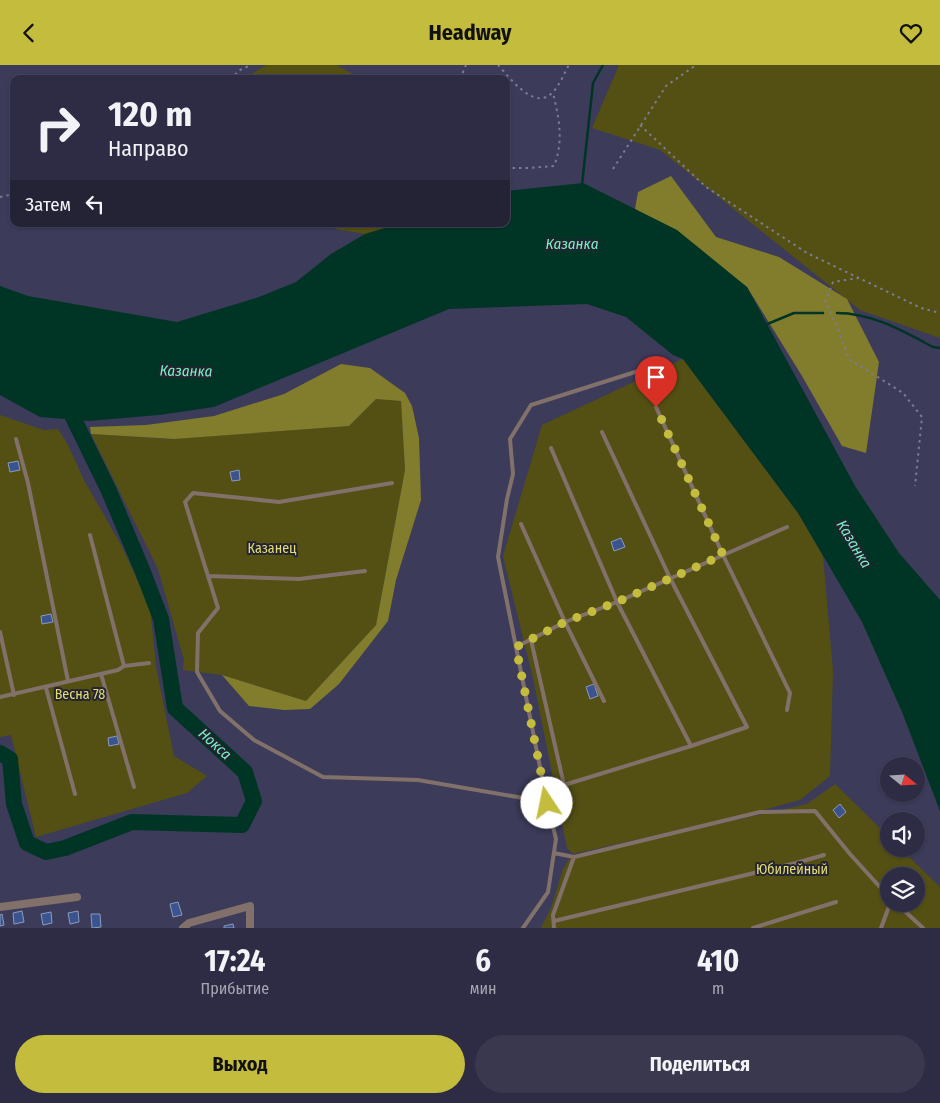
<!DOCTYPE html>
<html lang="ru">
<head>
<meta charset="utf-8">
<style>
  body { margin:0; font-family:"Fira Sans Condensed",sans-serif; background:#39384f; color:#f1f3f6; height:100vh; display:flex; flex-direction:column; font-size:19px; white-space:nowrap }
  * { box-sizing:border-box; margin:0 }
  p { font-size:16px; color:#a7a7b2 }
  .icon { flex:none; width:28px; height:28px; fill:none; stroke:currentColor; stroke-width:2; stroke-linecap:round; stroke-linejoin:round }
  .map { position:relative; height:863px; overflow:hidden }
  .details { display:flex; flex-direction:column; background:#2d2c44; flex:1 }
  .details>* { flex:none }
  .hud { position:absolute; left:10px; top:10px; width:500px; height:152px; border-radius:10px; box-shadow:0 1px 4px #0004,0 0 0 1px #48485d; background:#2d2c44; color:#f1f3f6; overflow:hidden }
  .needle { width:32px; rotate:108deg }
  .fabs { position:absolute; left:880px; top:692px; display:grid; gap:10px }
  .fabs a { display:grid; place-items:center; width:45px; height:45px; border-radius:50%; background:#2d2c44; box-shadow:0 1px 4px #0004,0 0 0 1px #48485d; font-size:25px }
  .pin { position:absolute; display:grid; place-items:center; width:42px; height:42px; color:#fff; margin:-51px -21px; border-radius:50% 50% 50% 0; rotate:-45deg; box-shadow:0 0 5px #0007 }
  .pin .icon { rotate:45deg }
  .me { position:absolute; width:55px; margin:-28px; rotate:349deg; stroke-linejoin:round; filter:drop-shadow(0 0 4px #0008) }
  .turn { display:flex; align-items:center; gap:18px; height:105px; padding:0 15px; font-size:22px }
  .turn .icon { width:65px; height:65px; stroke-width:2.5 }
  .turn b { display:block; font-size:35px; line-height:42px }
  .then { display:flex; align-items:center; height:48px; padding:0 15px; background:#0003; gap:10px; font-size:19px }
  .eta { display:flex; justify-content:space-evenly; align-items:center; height:85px; text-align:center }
  .eta b { font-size:30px; font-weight:700; line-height:35px }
  .cta { display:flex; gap:10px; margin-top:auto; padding:10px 15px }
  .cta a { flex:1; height:58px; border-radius:30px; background:#c4bc3d; color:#111; font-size:20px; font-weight:700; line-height:58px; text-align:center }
  .cta a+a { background:#39384f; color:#f1f3f6 }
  header { display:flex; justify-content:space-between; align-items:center; height:65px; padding:0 15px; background:#c4bc3d; color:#111; font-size:22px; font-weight:700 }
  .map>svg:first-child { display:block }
  .green { fill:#545014; fill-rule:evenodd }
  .forest { fill:#827d2c }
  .water { fill:#003525 }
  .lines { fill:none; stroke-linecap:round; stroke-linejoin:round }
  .stream { stroke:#003525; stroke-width:2.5 }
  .river { stroke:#003525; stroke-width:16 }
  .building { fill:#3b548f; stroke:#8c9bbc }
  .path { stroke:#7c7b93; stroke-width:2; stroke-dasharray:2.5 4; stroke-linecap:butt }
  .service { stroke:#82716a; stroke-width:4 }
  .minor { stroke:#82716a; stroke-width:8 }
  .route { stroke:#c4bc3d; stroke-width:9; stroke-dasharray:0 16.2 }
  .labels { text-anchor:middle; stroke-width:4; stroke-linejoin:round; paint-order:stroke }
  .park-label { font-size:14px; fill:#e4de71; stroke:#242432 }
  .water-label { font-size:15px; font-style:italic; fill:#77f3c3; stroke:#242432 }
</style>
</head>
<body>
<header><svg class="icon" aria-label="back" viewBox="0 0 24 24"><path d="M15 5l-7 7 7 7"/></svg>Headway<svg class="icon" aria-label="heart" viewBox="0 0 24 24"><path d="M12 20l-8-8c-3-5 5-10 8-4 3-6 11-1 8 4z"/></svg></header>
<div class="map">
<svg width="940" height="863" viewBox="0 0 940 863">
  <rect width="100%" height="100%" fill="#3c3b5a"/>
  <path class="green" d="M267 0H336L353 9 357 14H242Z
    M619 0H940V273L860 245 660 85 592 63Z
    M335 159H398L365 169 335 164Z
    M683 294 798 448 823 491 833 606 830 711 800 735 752 748 573 789 567 783 533 613 503 491 542 360Z
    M376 334 401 336 405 405 376 560 306 636 222 610 183 605 184 595 158 504 91 369 169 374 349 361Z
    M0 350 44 365 58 364 68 380 84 415 121 480 150 542 156 602 174 691 207 711 187 728 36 772 11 670 0 672Z
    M835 719 889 772V784H901L940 822V863H541L551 843 563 804 570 793 807 739ZM889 811H916V839H889Z"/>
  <path class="forest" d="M671 111 716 172 779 192 847 234 879 297 866 388 842 381 802 311 747 222 635 144 638 127Z
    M341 299 370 303 405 328 412 341 419 373 421 435 396 515 388 556 339 619 310 644 284 645 249 641 222 610 306 636 376 560 405 405 401 336 376 334 349 361 174 374 91 369 90 362 146 360 214 351 284 329Z"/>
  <path class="water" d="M583 118 677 165 747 222 855 421 899 488 940 535V746L902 647 862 557 798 448 683 294 673 290 626 252 587 239 449 244 214 342 159 350 89 356 40 352 0 330V221L28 231 177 257 259 232 296 217 331 189 365 169 398 159H506V126Z"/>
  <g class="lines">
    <path class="stream" d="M582 120 593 18 603 0
      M837 248C872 248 903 266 933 282L940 283
      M765 260 794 248H823"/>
    <path class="river" d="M0 688 10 694 14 739 27 778 46 787 65 783 132 757 242 760 254 736 245 707 175 643 161 554 143 507 109 426 65 336"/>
  </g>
  <path class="building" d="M18 396 20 405 10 407 8 398Z
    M239 405 240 415 232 416 230 407Z
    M621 473 625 482 614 486 611 477Z
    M51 549 53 557 42 559 41 551Z
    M594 619 598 631 590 634 586 622Z
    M117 671 119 679 109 681 108 673Z
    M840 739 846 747 839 753 833 745Z
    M178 837 182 850 173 852 170 839Z
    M22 846 24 857 14 859 13 848Z
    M78 846 79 857 70 859 68 848Z
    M51 847 52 858 43 860 41 849Z
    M2 849 4 860 0 861V850Z
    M91 849H100L101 862 92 863Z
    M233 859 234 863H224V861Z"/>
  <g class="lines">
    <path class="path" d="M498 0C510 13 535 47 553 27 560 20 564 8 569 0
      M230 14 240 5 251 0
      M460 14 466 0
      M640 60 706 122 807 188 921 243 940 248
      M506 103H529L554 101C564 76 559 53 553 28
      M613 104 666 21 696 0
      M0 132 14 129
      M859 213 833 217 825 237 837 261 849 294 903 328 922 352 915 421"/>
    <path class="service" d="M656 342 723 490 790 628 787 645
      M16 374 28 418 68 616
      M551 383 617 537 691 681
      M392 418 279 437 193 428 185 437 218 543 198 568 197 607 220 646 254 675 323 712 418 715 547 737 556 774 548 827 523 863
      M521 459 565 557 604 636
      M90 470 124 601
      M208 511 299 514 365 506
      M0 567 14 630
      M531 575 564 720 691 681 747 662 670 513 602 367
      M516 582 565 557 617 537 787 462
      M101 609 134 722
      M46 623 75 729
      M0 632 118 605 124 601 149 598
      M547 737 498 492 507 434 513 409 510 374 531 340 651 302
      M554 788 574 792 760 747 815 746 850 789 889 832
      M897 839 923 863
      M554 856 796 798 824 790
      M554 863 553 850 574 792
      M753 863 836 837
      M881 863 890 839"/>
    <path class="minor" d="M0 842 77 832
      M183 863 189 858 250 841V863"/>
  </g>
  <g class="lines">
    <path class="route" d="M547 738 516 582 565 557 617 537 723 490 656 342"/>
  </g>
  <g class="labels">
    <g class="park-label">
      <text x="272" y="488">Казанец</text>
      <text x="80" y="634">Весна 78</text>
      <text x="792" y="809">Юбилейный</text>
    </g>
    <g class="water-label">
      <text x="572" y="184">Казанка</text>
      <text transform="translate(186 306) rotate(1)" y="5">Казанка</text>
      <text transform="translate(854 479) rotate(59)" y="5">Казанка</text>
      <text transform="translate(215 679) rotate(42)" y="5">Нокса</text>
    </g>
  </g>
</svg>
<div class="fabs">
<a><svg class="needle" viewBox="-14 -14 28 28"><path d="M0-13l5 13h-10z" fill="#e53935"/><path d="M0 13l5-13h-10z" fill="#a7a7b2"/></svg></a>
<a><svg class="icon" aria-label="sound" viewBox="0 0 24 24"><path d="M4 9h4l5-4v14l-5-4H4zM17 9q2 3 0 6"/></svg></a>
<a><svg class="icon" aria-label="layers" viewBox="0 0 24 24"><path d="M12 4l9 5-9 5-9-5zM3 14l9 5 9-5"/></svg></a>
</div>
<div class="pin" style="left:656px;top:342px;background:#d93025"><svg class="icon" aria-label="arrive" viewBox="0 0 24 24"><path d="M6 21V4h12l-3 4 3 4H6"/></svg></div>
<svg class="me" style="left:547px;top:738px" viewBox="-20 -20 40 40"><circle r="19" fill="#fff"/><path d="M0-13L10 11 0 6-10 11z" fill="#c4bc3d"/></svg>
<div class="hud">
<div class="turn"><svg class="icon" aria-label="right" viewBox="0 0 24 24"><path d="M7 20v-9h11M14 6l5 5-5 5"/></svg><div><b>120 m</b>Направо</div></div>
<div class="then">Затем<svg class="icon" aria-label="left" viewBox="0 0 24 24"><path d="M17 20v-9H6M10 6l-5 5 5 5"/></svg></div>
</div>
</div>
<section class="details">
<div class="eta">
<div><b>17:24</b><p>Прибытие</p></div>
<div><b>6</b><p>мин</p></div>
<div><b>410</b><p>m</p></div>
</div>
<div class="cta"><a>Выход</a><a>Поделиться</a></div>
</section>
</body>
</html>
